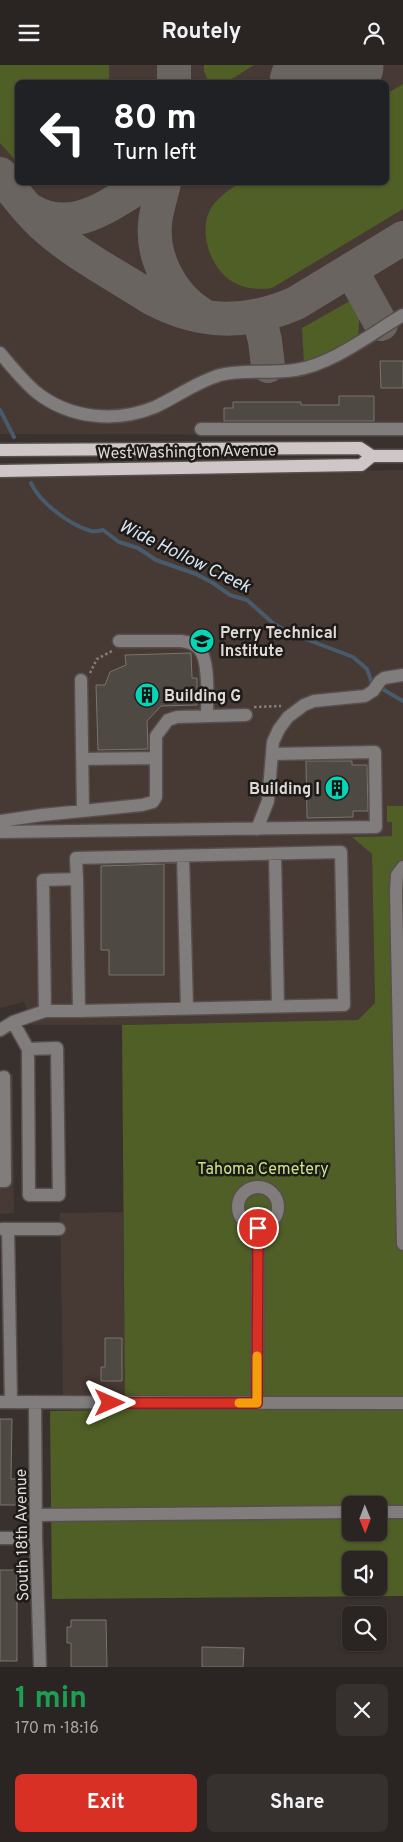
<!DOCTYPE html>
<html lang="en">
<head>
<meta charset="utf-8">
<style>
  body { margin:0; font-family:Overpass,sans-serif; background:#36312f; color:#f1f3f6; height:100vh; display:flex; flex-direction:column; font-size:19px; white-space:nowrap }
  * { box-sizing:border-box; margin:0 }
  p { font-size:16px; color:#a5a5a5 }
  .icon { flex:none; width:28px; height:28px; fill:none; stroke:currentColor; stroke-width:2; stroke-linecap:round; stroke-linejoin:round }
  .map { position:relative; height:1602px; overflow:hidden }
  .side { display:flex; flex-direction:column; background:#2a2522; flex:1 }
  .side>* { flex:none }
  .guide { position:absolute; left:15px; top:15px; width:374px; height:105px; border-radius:8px; box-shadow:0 1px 4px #0004,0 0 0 1px #464240; background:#202124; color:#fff; overflow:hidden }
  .needle { width:32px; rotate:179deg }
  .tools { position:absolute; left:342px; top:1431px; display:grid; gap:10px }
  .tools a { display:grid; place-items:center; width:45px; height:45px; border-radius:8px; background:#2a2522; box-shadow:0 1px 4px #0004,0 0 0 1px #464240; font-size:25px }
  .pin { position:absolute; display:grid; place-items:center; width:42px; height:42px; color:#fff; margin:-21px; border:2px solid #fff; border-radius:50%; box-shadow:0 1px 5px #0007 }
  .me { position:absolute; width:55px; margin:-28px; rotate:90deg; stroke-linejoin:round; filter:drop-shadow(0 0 4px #0008) }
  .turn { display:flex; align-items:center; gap:18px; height:105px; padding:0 15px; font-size:22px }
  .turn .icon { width:65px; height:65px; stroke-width:2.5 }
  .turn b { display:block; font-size:35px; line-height:42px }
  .round { display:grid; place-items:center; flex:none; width:52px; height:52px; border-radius:8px; background:#36312f }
  .summary { display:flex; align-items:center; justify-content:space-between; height:85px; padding:0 15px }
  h1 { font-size:30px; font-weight:700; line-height:38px; color:#1e9e55 }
  .primary-button { display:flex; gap:10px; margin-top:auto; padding:10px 15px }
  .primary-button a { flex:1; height:58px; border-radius:8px; background:#d93025; color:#fff; font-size:20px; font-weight:700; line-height:58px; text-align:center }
  .primary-button a+a { background:#36312f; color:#f1f3f6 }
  header { display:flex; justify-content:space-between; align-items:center; height:65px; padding:0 15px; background:#2a2522; font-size:22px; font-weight:700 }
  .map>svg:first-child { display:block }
  .built { fill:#473934; fill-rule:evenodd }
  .green { fill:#4f5f26; fill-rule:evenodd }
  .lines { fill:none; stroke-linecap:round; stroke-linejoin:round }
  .stream { stroke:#485b6c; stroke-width:4 }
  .taxiway { stroke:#6a6460; stroke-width:34 }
  .runway { stroke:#6a6460; stroke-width:85 }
  .building { fill:#4e4943; stroke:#7a746e }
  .minor-casing { stroke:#564f4d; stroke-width:15 }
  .major-casing { stroke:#564f4d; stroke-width:15 }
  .path { stroke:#847e7b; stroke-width:2.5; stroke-dasharray:2.5 2.5; stroke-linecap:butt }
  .minor { stroke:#817d7d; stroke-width:12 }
  .major { stroke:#cfc6c7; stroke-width:12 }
  .route-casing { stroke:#8d1f18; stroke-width:12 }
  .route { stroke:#d93025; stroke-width:9 }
  .slow { stroke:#f59e0b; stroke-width:9 }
  .labels { text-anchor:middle; stroke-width:5; stroke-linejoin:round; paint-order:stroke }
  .street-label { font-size:16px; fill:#dfdad8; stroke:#1d1a18 }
  .poi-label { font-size:16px; font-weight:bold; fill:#dfdad8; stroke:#1d1a18; text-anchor:start }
  .park-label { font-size:16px; fill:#c9e685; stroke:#1d1a18 }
  .water-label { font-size:18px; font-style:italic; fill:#d5e4f2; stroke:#1d1a18 }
</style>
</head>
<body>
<header><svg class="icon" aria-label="menu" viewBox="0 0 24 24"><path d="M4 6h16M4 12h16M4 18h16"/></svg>Routely<svg class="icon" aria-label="person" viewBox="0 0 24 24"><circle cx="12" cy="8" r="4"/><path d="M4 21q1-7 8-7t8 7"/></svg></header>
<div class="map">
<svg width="403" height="1602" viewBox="0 0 403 1602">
  <rect width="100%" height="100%" fill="#38312e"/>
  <path class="built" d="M0 0H403V370L0 369ZM18 18H386V118H18Z
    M403 405V741H387V757H392V771L353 772 372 789 375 938 358 956 122 960H32L24 937 0 943V411Z
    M0 1009H13L14 1148 0 1149Z
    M123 1147 125 1329 63 1330 60 1148Z"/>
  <path class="green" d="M0 0H109V17L18 18 17 97 0 78Z
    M204 0H254C239 9 226 22 208 16L204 6Z
    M403 19V144L272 223C255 226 234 222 222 208 206 191 199 159 213 140 221 130 230 124 240 118H386V29Z
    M350 236 354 237 360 243 358 275 304 299 302 263Z
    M387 741H403V1531L52 1534 50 1346 125 1345 122 960 358 955 375 938 372 789 352 772 392 771V757H387ZM351 1440H379V1468H351ZM351 1495H379V1522H351Z"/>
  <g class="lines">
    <path class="stream" d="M0 345 14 372
      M31 418C40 438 70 460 91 466 95 467 99 466 103 465L119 477 138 483 156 495 196 509 213 518 230 530 247 535 274 559 290 568 353 592 367 604 372 618 403 636"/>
    <path class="taxiway" d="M174 0V18
      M0 109C13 127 26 144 42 159 74 189 116 210 153 234 201 259 246 260 296 238L403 173
      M164 118C161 132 156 145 155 159 152 194 172 231 201 249
      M30 145C73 171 109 139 146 118
      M351 205 381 259
      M259 251 265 276 268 301"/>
    <path class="runway" d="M312 18 341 0"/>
  </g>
  <path class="building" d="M380 296H403V323H381Z
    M339 331H374V356H224V343H233V337H301V340H339Z
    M191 588 192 613H197V640L161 641 147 656 148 684 98 685 96 620H105L110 607 126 600 125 590Z
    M306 696H352V700H367L368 746H353V752L307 753Z
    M164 799V910H109V885H101V801Z
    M105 1273H122V1316H101V1302H105Z
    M0 1354H12L11 1414H17V1440H0Z
    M0 1505H17V1596H0Z
    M71 1555H106L107 1602H71V1578H67V1562H71Z
    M202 1582 244 1583 243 1602H202Z"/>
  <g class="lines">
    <defs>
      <path id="minor" d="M0 288C12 302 23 316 36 327 70 354 116 358 155 342 177 332 196 317 220 310 244 304 270 309 295 305 331 300 371 269 403 250
        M201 364H403
        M119 576H181C188 577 194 578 199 584 210 595 207 635 207 651
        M81 615 83 746
        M82 694 156 693
        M0 756 42 750 142 740 153 737 156 732V671L168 655 177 652 246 650
        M257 764 268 736 273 677 279 664 288 652 304 640 314 636 365 631 373 626 380 616 384 613 403 610
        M0 767 376 762 375 687 272 689
        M275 789 278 941
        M183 791 187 943
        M403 802 397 810 396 826 403 1179
        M77 814 76 793 341 787 344 940 79 946
        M13 957 28 984 29 1130H59L57 983 28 984
        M0 965 13 957 45 946H79L77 814 43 815 45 946
        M0 1013 4 1012 5 1116H0
        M238 1142a20 20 0 1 1 40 0a20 20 0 1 1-40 0Z
        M2 1164H59
        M8 1164 11 1337
        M0 1337 403 1338
        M35 1337 36 1473 40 1602
        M257 1338 258 1163
        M379 1447H403
        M36 1450 351 1447
        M0 1473H36"/>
      <path id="major" d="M0 385 360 383 372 391
        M0 406 361 400 372 391H403"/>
    </defs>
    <use href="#minor" class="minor-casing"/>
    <use href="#major" class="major-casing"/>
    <path class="path" d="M90 608 97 594 112 586
      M254 642 281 641"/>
    <use href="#minor" class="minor"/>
    <use href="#major" class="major"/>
  </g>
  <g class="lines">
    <defs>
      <path id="route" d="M110 1338H257L258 1163"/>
    </defs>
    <use href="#route" class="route-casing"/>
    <use href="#route" class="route"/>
    <path class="slow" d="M239 1338H257V1291"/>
  </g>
  <defs>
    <symbol id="university-disc" viewBox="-11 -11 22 22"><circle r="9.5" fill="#06d5b6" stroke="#1d1a18"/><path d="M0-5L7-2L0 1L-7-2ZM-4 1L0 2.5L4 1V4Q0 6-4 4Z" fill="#111"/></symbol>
    <symbol id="building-disc" viewBox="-11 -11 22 22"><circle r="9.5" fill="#06d5b6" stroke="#1d1a18"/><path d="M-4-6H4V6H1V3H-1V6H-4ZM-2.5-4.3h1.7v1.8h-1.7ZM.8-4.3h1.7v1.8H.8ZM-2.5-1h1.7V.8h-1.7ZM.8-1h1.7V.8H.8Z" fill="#111"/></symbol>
  </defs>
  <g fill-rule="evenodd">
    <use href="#university-disc" x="188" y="562" width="28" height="28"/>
    <use href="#building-disc" x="133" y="616" width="28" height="28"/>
    <use href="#building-disc" x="323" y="709" width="28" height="28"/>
  </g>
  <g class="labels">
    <g class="street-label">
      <text transform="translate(187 386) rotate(-1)" y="6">West Washington Avenue</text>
      <text transform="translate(21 1470) rotate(-91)" y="6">South 18th Avenue</text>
    </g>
    <g class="poi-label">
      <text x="220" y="573">Perry Technical<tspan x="220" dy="18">Institute</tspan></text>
      <text x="164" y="636">Building G</text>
      <text x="320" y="729" text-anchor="end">Building I</text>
    </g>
    <g class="park-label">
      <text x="263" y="1109">Tahoma Cemetery</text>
    </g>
    <g class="water-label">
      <text transform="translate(185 491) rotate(26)" y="6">Wide Hollow Creek</text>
    </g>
  </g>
</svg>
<div class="tools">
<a><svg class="needle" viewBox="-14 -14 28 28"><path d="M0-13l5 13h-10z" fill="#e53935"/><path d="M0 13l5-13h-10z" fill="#a5a5a5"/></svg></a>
<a><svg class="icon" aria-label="sound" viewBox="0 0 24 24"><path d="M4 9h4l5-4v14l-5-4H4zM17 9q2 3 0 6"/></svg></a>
<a><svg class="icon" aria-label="search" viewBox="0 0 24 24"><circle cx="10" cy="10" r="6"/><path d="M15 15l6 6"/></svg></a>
</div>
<div class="pin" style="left:258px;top:1163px;background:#d93025"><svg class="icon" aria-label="arrive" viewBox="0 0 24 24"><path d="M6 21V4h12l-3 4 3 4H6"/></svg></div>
<svg class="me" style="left:110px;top:1338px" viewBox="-20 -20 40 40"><path d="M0-17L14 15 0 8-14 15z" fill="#d93025" stroke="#fff" stroke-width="4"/></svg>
<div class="guide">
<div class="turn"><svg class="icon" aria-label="left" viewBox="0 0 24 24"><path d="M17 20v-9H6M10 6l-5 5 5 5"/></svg><div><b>80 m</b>Turn left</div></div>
</div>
</div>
<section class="side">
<div class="summary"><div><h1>1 min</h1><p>170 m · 18:16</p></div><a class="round"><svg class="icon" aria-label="close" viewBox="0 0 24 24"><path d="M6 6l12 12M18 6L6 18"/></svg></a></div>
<div class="primary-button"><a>Exit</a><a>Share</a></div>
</section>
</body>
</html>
